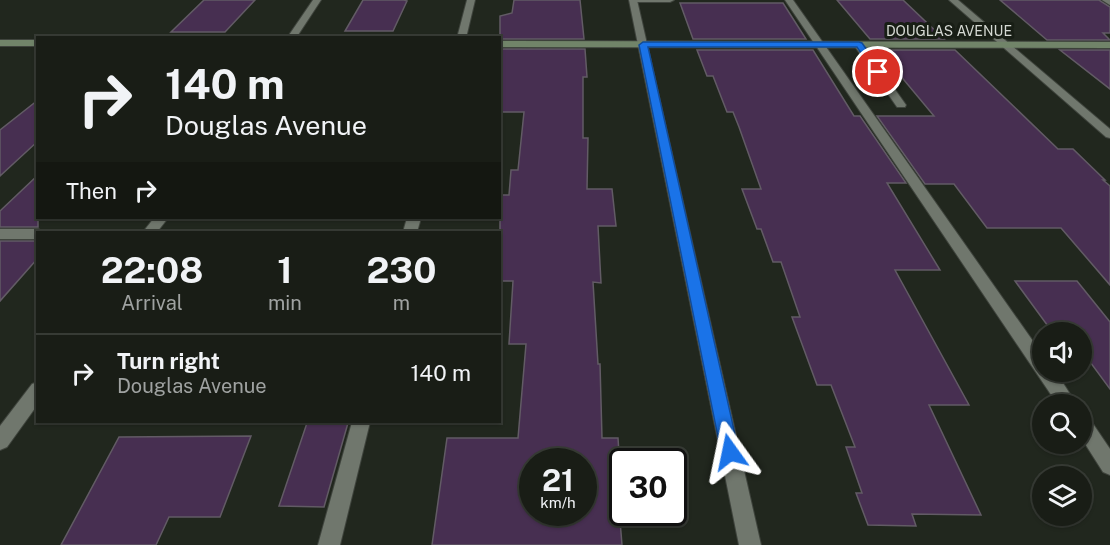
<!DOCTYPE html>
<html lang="en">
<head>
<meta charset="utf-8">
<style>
  body { margin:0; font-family:"Public Sans",sans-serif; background:#22261f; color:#f1f3f6; height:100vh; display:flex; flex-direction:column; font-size:22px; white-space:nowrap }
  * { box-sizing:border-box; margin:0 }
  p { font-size:20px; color:#9fa2a1 }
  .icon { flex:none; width:33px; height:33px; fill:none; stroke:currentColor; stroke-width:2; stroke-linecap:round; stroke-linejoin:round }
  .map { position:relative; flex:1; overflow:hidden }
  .panel { position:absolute; left:36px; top:231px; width:465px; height:192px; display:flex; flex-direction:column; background:#191d16; border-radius:0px; box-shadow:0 2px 4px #0004,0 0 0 2px #373b35 }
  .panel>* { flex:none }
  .banner { position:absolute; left:36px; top:36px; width:465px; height:183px; border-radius:0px; box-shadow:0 2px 4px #0004,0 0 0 2px #373b35; background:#191d16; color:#f1f3f6; overflow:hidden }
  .tools { position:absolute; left:1032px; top:322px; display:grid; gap:12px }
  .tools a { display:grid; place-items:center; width:60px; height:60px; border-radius:50%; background:#191d16; box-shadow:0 2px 4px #0004,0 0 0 2px #373b35; font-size:30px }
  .speed { position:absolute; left:519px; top:448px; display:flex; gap:12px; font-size:30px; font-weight:700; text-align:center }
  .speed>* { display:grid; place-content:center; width:78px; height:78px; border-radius:50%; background:#191d16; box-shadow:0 2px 4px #0004,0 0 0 2px #373b35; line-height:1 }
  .speed small { font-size:15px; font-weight:400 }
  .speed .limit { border:3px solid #111; border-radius:9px; background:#fff; color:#111 }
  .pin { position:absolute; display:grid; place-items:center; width:51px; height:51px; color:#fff; margin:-26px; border:3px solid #fff; border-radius:50%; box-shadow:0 2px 6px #0007 }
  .me { position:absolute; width:66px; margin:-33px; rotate:348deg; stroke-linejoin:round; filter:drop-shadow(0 0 4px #0008) }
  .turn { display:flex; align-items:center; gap:21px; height:126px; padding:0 30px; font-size:27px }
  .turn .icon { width:78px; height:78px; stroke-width:2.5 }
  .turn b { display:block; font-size:42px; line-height:51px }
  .then { display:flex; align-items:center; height:57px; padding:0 30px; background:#0003; gap:12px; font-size:22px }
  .eta { display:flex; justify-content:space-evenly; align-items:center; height:102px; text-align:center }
  .eta b { font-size:36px; font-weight:700; line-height:42px }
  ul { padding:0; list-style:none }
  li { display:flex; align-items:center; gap:18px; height:78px; padding:0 30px; border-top:2px solid #373b35 }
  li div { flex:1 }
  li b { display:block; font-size:22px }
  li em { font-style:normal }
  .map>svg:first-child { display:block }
  .building { fill:#472f51; stroke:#625b65; stroke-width:1.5; fill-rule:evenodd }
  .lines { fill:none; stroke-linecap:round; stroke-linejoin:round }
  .lane-casing { stroke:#3f443d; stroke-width:2 }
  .street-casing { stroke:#3f443d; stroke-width:2 }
  .secondary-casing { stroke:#3f443d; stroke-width:2 }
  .lane { fill:#70776d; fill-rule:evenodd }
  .street { fill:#70776d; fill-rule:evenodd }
  .secondary { fill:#718469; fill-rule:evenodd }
  .route { fill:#1a73e8; stroke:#114b97; stroke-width:1.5 }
  .labels { text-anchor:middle; stroke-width:6; stroke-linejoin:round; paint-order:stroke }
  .far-street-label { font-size:14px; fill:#d5d9d3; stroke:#181e15 }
</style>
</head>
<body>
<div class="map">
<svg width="1110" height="545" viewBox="0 0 1110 545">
  <rect width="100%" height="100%" fill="#21271e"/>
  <path class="building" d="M204 0H255L225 32H171Z
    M363 0H404L407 1 393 31H345Z
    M514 0H580L584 39H500V16L512 13Z
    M837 0H903L944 39H870Z
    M1000 0H1099L1110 7V33H1103L1110 40H1047Z
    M680 3H783L806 39H693Z
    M500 49H585L587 77H583V138H588L587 189H612L616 226H598L601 283 593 282 598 364H600L602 438H618L622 498V508H619L622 545H432L447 438H518L526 344H509L513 281H500V195H509L511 170H518L524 112H500ZM532 462H584V513H532Z
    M697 50H813L854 116H860L906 183H887L940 270H895L969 405H929L981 515 912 514 916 526 868 525 856 493H862L846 447H855L831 385H817L792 317H800L781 262H773L761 229H757L742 189H761L739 127 733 112H727L713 76H707Z
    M879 50H955L1058 149H1073L1105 180H1103L1110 186V285L1061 228H987L954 184H925L877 116H934Z
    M1060 50H1110V89Z
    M38 100V141L0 176V130Z
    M38 175V227H0V211Z
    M0 241H38V258L0 301Z
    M1015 281H1077L1110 322V389L1082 351V333H1053Z
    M307 423H348L324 507 279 506Z
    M251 436 220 517H169L156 545H61L119 437Z"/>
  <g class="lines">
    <defs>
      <path id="lane" d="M467 0H475L466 38H457Z
        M629 0H674L670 2H633Z
        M785 0H793L1042 354V372H1056L1077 405H1058Z
        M1102 0H1110V5Z
        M856 43H862L906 105 905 107H897L854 45Z
        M407 218H421L417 232H403Z
        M0 229H38L44 232H38V239H0Z
        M1082 416 1089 418 1110 449V475L1103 472 1082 439Z
        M352 422H370L340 545H318Z"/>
      <path id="street" d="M313 0H321L296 38H287Z
        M629 0H637L761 545H739Z
        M949 0H958L1110 129V138L1106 137Z
        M154 218H168L157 232H143Z
        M38 382V404L7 447 0 450V426L32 384Z"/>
      <path id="secondary" d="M0 40H38V46H0Z
        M500 41 1110 42V48L500 47Z"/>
    </defs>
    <use href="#lane" class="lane-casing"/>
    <use href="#street" class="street-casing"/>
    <use href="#secondary" class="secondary-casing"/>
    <use href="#lane" class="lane"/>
    <use href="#street" class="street"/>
    <use href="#secondary" class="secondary"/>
  </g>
  <path class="route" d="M859 42 862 43 881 70V74H875L857 47H648L739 452 736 457 730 460 724 457 721 452 639 45 643 42Z"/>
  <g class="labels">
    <g class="far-street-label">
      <text x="949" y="36">DOUGLAS AVENUE</text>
    </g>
  </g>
</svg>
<div class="tools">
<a><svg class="icon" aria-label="sound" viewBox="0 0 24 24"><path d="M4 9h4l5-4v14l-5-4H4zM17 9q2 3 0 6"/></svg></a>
<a><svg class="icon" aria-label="search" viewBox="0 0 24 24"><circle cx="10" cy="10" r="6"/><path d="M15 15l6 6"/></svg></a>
<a><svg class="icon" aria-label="layers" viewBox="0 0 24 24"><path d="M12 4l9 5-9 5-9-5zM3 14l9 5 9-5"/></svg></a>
</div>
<div class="speed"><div>21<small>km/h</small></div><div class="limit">30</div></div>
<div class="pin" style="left:878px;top:72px;background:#d93025"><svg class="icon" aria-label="arrive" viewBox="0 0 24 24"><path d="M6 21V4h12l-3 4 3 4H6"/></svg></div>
<svg class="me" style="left:730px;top:452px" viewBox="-20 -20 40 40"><path d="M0-17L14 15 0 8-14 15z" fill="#1a73e8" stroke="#fff" stroke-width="4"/></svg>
<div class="banner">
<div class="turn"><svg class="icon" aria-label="right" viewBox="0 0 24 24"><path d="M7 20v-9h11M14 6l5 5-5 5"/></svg><div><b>140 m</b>Douglas Avenue</div></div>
<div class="then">Then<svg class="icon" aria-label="right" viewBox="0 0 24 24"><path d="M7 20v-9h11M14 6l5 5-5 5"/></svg></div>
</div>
<section class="panel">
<div class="eta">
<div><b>22:08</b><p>Arrival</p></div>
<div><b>1</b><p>min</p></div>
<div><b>230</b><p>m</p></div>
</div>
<ul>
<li><svg class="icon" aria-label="right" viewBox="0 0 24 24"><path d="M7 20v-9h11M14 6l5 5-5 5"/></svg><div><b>Turn right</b><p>Douglas Avenue</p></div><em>140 m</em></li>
</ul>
</section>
</div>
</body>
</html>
